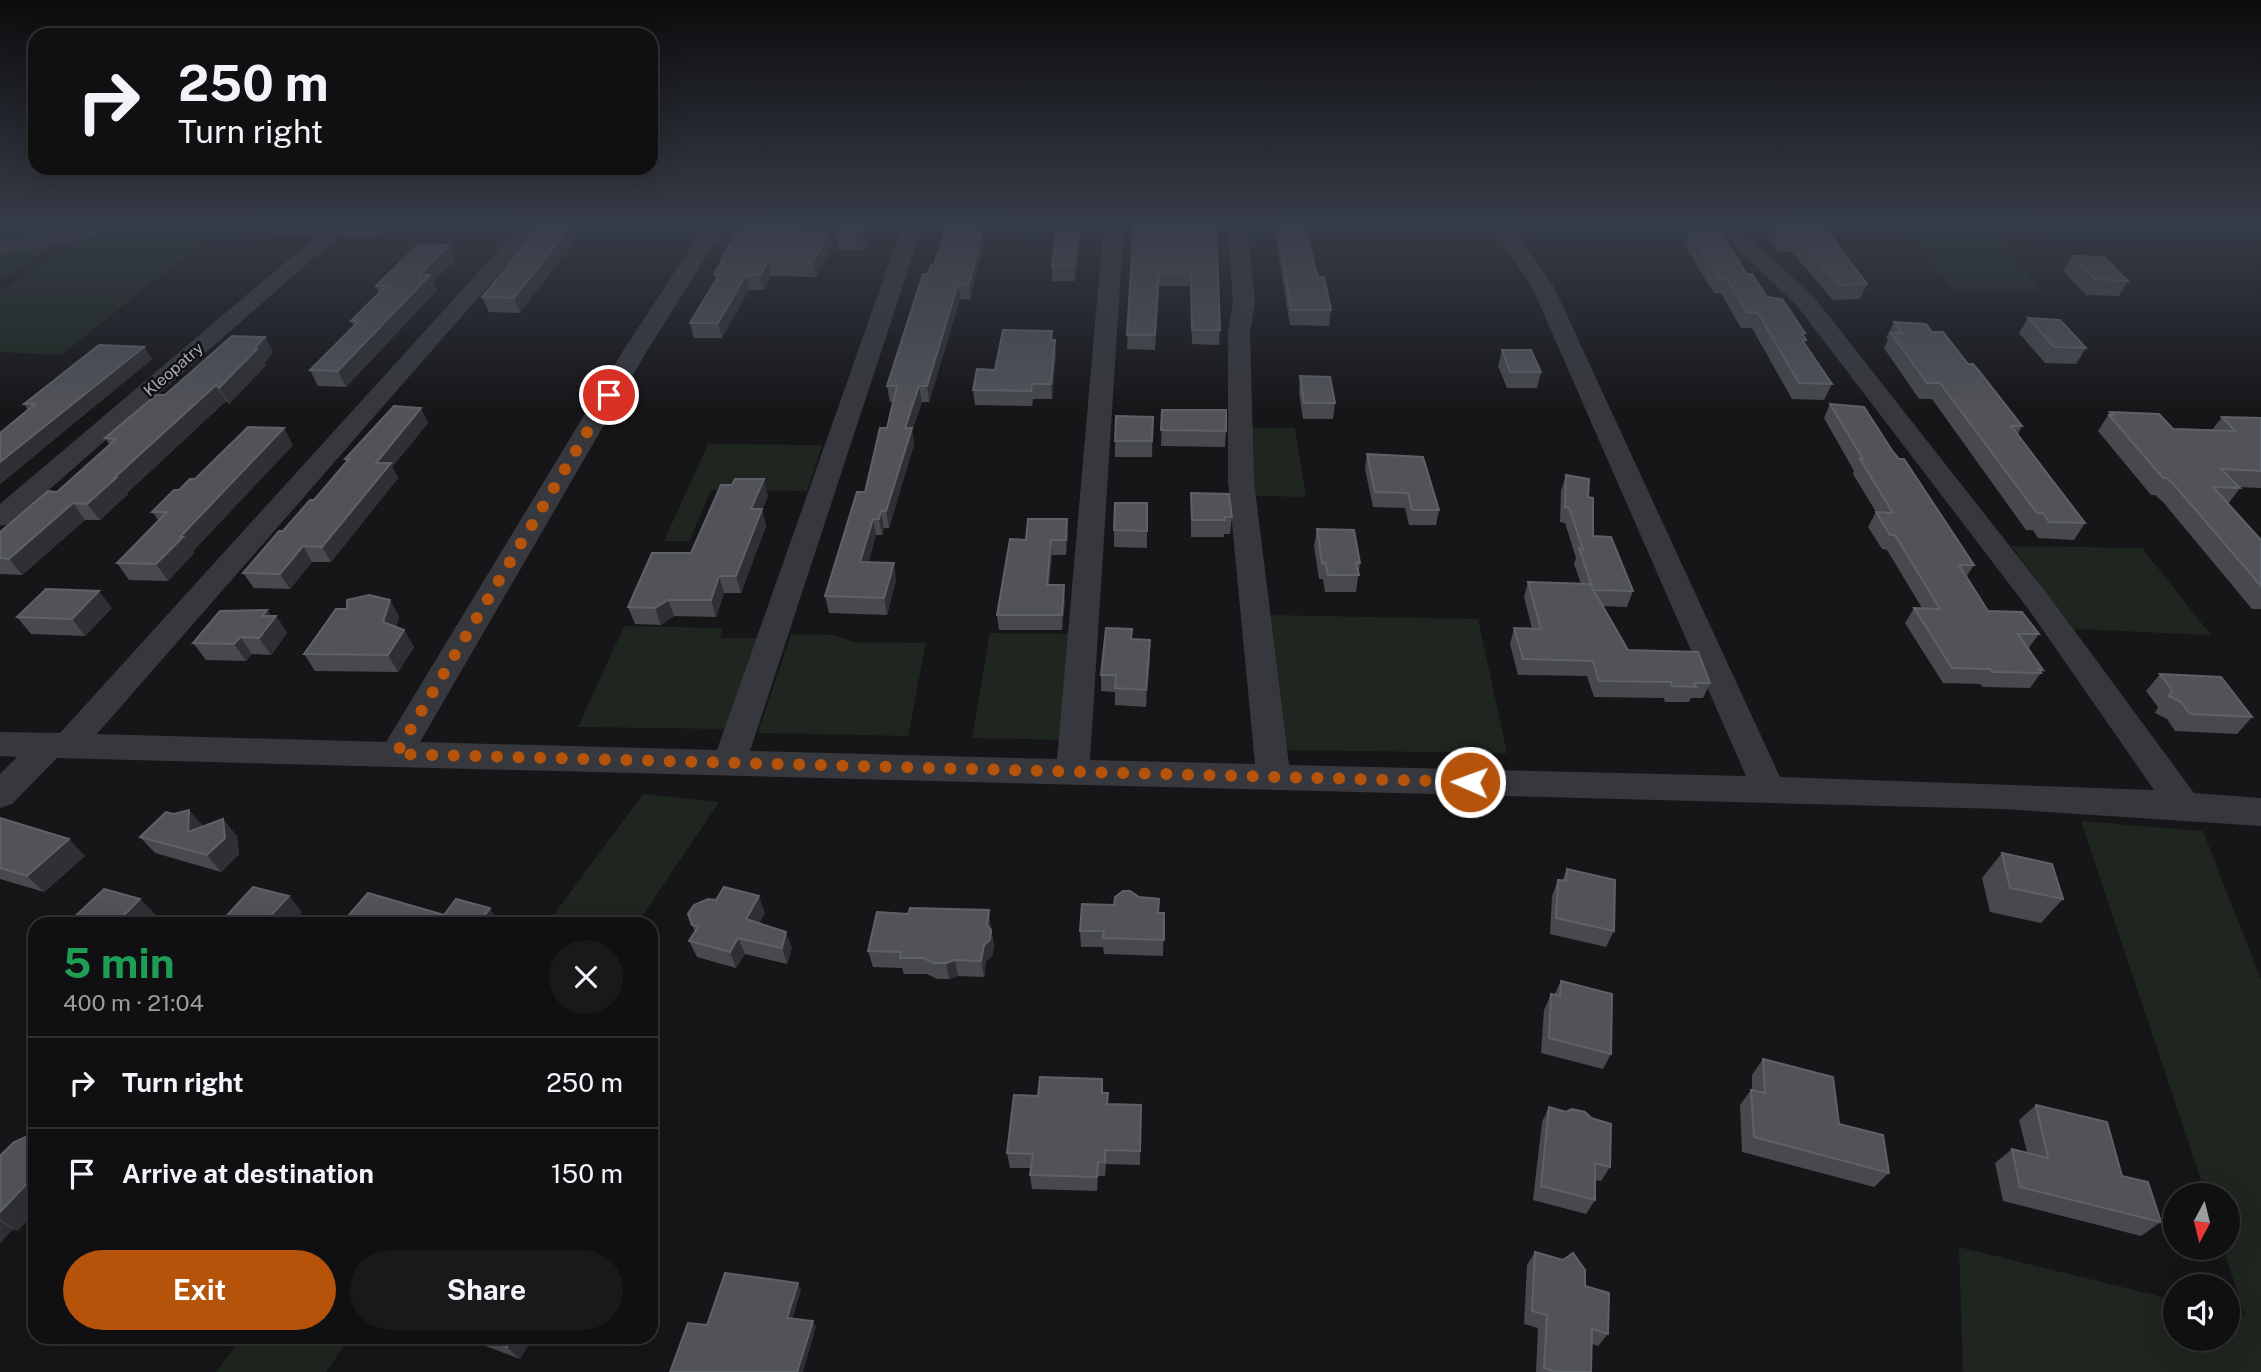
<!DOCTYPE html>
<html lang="en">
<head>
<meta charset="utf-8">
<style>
  body { margin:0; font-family:"Public Sans",sans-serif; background:#19191b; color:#f1f3f6; height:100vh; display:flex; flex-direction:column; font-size:26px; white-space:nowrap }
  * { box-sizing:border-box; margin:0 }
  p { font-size:23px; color:#9c9d9f }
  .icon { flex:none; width:38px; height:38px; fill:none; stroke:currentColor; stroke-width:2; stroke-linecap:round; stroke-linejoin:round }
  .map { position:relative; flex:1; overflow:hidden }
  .details { position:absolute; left:28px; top:917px; width:630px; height:427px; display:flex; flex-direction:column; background:#101012; border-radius:21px; box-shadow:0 7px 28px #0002,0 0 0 2px #303032 }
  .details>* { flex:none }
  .guide { position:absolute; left:28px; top:28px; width:630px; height:147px; border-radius:21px; box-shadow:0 7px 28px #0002,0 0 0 2px #303032; background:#101012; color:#f1f3f6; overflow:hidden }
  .needle { width:46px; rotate:187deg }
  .fabs { position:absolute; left:2163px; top:1183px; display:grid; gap:14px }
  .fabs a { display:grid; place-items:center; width:77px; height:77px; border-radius:50%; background:#101012; box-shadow:0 7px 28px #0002,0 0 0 2px #303032; font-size:35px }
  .pin { position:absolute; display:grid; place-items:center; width:60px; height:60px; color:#fff; margin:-30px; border:4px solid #fff; border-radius:50%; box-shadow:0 2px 7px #0007 }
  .me { position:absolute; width:77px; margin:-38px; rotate:272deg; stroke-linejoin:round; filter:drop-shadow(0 0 5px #0008) }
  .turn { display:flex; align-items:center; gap:24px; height:147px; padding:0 35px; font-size:32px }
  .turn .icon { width:91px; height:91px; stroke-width:2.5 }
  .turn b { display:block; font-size:49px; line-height:60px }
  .round { display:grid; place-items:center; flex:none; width:74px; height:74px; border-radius:37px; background:#19191b }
  .overview { display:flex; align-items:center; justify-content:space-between; height:119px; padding:0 35px }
  h1 { font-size:42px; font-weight:700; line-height:52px; color:#1e9e55 }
  .action { display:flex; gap:14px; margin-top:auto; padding:14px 35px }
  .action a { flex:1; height:80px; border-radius:42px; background:#b45309; color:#fff; font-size:28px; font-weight:700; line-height:80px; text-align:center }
  .action a+a { background:#19191b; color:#f1f3f6 }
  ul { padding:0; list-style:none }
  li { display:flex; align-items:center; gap:21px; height:91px; padding:0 35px; border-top:2px solid #303032 }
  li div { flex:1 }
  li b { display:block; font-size:26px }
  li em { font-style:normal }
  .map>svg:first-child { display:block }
  .green { fill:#1e261f }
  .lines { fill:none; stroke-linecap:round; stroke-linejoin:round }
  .minor { fill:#37383d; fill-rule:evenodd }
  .wall { fill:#47494d }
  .shaded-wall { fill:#2f3033 }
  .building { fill:#525359; stroke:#5f6168; stroke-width:2 }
  .route { stroke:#b45309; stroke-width:12; stroke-dasharray:0 21.6 }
  .labels { text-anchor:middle; stroke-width:5; stroke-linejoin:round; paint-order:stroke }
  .far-street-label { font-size:16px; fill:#a8adb8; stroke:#111113 }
</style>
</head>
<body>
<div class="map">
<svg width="2261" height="1372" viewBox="0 0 2261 1372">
  <rect width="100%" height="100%" fill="#161618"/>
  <path class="green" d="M0 221H113L65 234 0 246Z
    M146 221H230L61 355 0 352V292L76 241Z
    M1908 229 1992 232 2043 293 1952 289Z
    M66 237 0 282V249Z
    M1246 428H1295L1306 497 1253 496Z
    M708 444 822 445 807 491 711 490 689 541H664Z
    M2011 546 2142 548 2211 635 2074 629Z
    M1267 615 1478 619 1507 753 1275 750Z
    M624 626 723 628 720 638H761L731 729 578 727Z
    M990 633 1077 634 1067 740 972 738Z
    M791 634 834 635 853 642 926 643 908 736 758 733Z
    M643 794 719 802 637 924H547Z
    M2081 821 2203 831 2261 980V1372H1963L1959 1247 2175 1300V1339H2228V1313L2246 1317 2223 1248H2228V1195H2206Z
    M242 1337H350L326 1372H216Z"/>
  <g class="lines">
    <path class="minor" d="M104 221H136L133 225 66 243 0 255V243Z
      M334 221H356L10 524 0 526V504Z
      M529 221H551L517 253 97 734 386 742 623 351 708 221H728L647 351 420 742 717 750 904 221H924L750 751 1057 759 1104 221H1124L1090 760 1255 764 1228 481V332L1233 302 1227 221H1247L1255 302 1250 332 1254 481 1289 765 1746 776 1532 287 1488 221H1508L1554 287 1780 777 2154 790 2029 610 1798 307 1709 221H1730L1814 297 2049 596 2194 793 2261 798V826L2002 809 57 758 12 804 0 808V774L17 757 0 756V732L60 733 503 245Z"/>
  </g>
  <path class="wall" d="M268 221H330L313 235 275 234Z
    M336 221H396L379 237 343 236Z
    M545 221 520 313 489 312 482 297Z
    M875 221 864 250H838L836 235Z
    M948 221H986L982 237 983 247 970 300 960 299 929 402H922L912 431 914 444 889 528H884L882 535H876L868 563 896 580 887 615 829 613 825 596 865 492 887 428 893 402H890L887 386 928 274 934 265Z
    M1134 221H1216L1220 330 1219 345 1192 344 1190 286H1159L1155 350 1127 349Z
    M1273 221H1311L1309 233H1306L1318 277 1331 310 1329 326 1290 325Z
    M1765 221H1820L1867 284 1860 299 1833 300 1792 252H1777L1763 228Z
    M1925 221H1975L1972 227 1929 225Z
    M802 228H831L834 242 816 277 771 276 764 290H749L722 338H694L690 323 716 280 714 274 721 263V260Z
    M1079 229 1080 244 1075 281H1052V266Z
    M1689 230 1747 274 1767 297 1805 333 1804 336 1806 340 1804 343 1832 384 1824 400 1792 399 1752 328H1741L1721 293H1714L1684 245Z
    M2072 256 2128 281 2119 296 2086 295 2063 271Z
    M455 260 433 282 437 290 346 387 318 386 310 370 354 326 351 321 379 293 376 286Z
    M2028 318 2086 348 2076 364 2045 363 2019 333Z
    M1894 322 1932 332 1968 364 2022 426 2018 434 2085 523 2074 540 2038 538 2033 530H2026L1932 399H1919L1884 348 1888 340 1886 338Z
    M1052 331V340L1056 354 1052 399H1033L1032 406 975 405 973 390 995 370Z
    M144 347 152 359 0 484 28 410 24 404Z
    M1502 350 1541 372 1537 388H1507L1498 366Z
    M273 352 265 363 266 365 229 404 226 401 127 493 128 494 100 520H85L22 575 0 574V532L57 492 110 445 105 438 165 395Z
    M1300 376 1335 403 1333 419H1303L1299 392Z
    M1830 404 1893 452 1974 565 1966 577 1988 611 2039 634 2028 649 2043 670 2030 688 1983 687 1980 684 1943 683 1905 623 1914 608H1922L1887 550 1882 549 1868 527 1876 512 1853 474 1854 471 1824 418Z
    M1162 410 1226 431 1225 447 1161 446Z
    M2110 412 2173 429 2212 430 2222 417 2261 418V488L2238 487 2240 488 2228 504 2261 540V609H2252L2163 502 2155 495H2151L2098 431Z
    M1153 417 1152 457H1115V441Z
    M428 423 392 467 398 478 331 562H312L290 589 254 588 243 573 314 500 347 462 345 459Z
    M293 445 193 551 194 553 168 581 129 580 117 563 159 521 152 512 179 490Z
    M1367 454 1439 510 1436 525H1409L1405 508 1373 507 1365 469Z
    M1566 475 1588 497 1593 536 1633 591 1627 607 1602 606 1628 650 1710 683 1703 698H1691L1689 702H1665L1664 698 1594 697 1587 676 1518 675 1510 644 1514 628 1532 629 1524 597 1528 582 1581 584 1574 564 1576 558 1565 523 1560 522 1561 491Z
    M1191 493 1232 517 1230 534H1224V537H1191Z
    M768 496 762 510 766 526 741 593H724L716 617 674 616 661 625 635 624 628 607Z
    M1147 503V548L1114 547V530Z
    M1317 529 1360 563 1356 592H1325L1323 579H1319L1314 546Z
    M1068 534 1066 555H1052L1049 585 1065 600 1062 630H999L997 615 1026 540Z
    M390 600 399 617 396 627 404 630 414 647 398 672 315 671 304 654 347 609Z
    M112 608 85 636 31 634 17 617Z
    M267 610 271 616H276L287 633 271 655 252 654 246 661 206 660 193 643Z
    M1132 629V639L1150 657 1146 707 1115 705V692L1101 691V675Z
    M2160 674 2252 717 2237 734 2175 731 2167 719 2155 713 2158 707 2146 691Z
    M0 818 85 856 44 892 0 879Z
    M203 826 237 836 239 854 221 872 155 853 140 837Z
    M2002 853 2063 899 2041 923 1990 912 1982 878Z
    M1567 869 1614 931 1606 947 1550 934 1552 896 1558 880 1562 881Z
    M716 900 765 913 759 923 792 948 787 964 745 954 736 968 697 957 689 941 695 932 692 925Z
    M1159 913H1164L1163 956 1104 954 1103 947H1081L1080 931Z
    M991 927 994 946 992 956 986 961 984 977 958 976 949 979H937L927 974H904L902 968 873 967 868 951Z
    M1561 981 1611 1054 1603 1069 1541 1053 1544 1010 1551 994 1554 995Z
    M1763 1059 1839 1124 1889 1173 1874 1187 1742 1152 1740 1105 1751 1090 1752 1091V1075Z
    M1102 1079 1103 1093 1109 1104 1141 1105 1140 1165 1106 1164 1105 1176H1098L1097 1191 1032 1189 1030 1175 1031 1168H1010L1007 1153 1038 1096Z
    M2036 1105 2122 1176 2161 1222 2141 1236 2003 1201 1995 1163 2012 1149 2027 1152 2019 1120Z
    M1549 1107 1610 1167 1601 1181 1595 1180V1200L1586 1214 1533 1200 1542 1122Z
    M0 1156 18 1231 13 1229 0 1243Z
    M1535 1252 1585 1286 1608 1334 1598 1346 1592 1344 1591 1372H1536L1538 1328 1524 1324 1527 1265Z
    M461 1337H533L520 1359Z"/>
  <path class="shaded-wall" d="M306 221H330L313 235Z
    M374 221H396L379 237 373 222Z
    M575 221H591L520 313 514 298Z
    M795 221H805L795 242 792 227Z
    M867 221H875L864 250 861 235Z
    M982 221H986L982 237 983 247 970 300 969 285 970 226Z
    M831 228 834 242 816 277 813 262Z
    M1079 229 1080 244 1075 281 1074 266Z
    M449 245 455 260 433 282 437 290 346 387 338 371 419 275Z
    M768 261 771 276 764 290 760 275Z
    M746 275 749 290 722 338 718 323Z
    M958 284 960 299 929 402 927 386Z
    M265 337 273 352 265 363 266 365 229 404 219 388Z
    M1055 340 1056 354 1052 399 1051 384Z
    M144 347 152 359 0 484V462Z
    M216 385 226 401 127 493 128 494 100 520 87 504 114 478Z
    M919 386 922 402 912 431 914 444 889 528 886 511 905 428Z
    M421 408 428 423 392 467 398 478 331 562 322 547 376 463Z
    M284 428 293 445 193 551 194 553 168 581 156 564 180 537Z
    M764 479 768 496 762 510 766 526 741 593 736 576 751 509Z
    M73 503 85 520 22 575 9 559Z
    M881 511 884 528 882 535 879 519Z
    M873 519 876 535 864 579 860 562Z
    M1067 519 1068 534 1066 555V540Z
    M1051 540 1052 555 1048 600 1047 585Z
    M303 546 312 562 290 589 280 574Z
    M894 563 896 580 887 615 884 598Z
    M719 576 724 593 716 617 711 600Z
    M1064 585 1065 600 1062 630V615Z
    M99 591 112 608 85 636 72 619Z
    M390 600 399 617 393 639 383 622Z
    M668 600 674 616 661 625 655 608Z
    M267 610 274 620 276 616 287 633 271 655 259 638 262 616Z
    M404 630 414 647 398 672 388 655Z
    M240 637 252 654 246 661 234 644Z
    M1150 640V657L1146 707V690Z
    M189 810 203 826 188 832Z
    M223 819 237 836 239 854 221 872 207 855Z
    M69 839 85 856 44 892 27 876Z
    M289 896 302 912 292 924H263Z
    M759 896 765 913 752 935 746 919Z
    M140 899 156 915 148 924H115Z
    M490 908 499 924H478Z
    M989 910 991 927 989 941 987 925Z
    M991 930 994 946 992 956 986 961 984 977 981 961 984 945Z
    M786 932 792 948 787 964 782 948Z
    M738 938 745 954 736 968 730 952Z
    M955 960 958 976 949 979 946 963Z
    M1098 1162V1176L1097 1191V1177Z
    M35 1175V1212L18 1231 0 1220V1212Z
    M0 1221 13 1229 0 1243Z
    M798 1283 801 1290 791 1324 787 1318Z
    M813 1321 816 1327 803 1372H797Z
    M513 1337H533L520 1359 507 1347Z"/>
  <path class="building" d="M336 221H374L373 222Z
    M545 221H575L514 298 482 297Z
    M743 221H795L792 227 831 228 813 262 768 261 760 275H746L718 323H690L719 275 714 274 723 260H721Z
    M842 221H867L861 235H836Z
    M948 221H982L981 223 970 226 980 228 979 232H982L969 285 958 284 927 386H919L905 428H912L886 511H881L879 519H873L860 562 894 563 884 598 825 596 857 492H865L880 428H887L897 386H887L923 274H928L931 265H934Z
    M1134 221H1216L1220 330H1192L1191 272H1159L1155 335H1127Z
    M1277 221H1303L1318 277H1324L1331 310H1291Z
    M1773 221H1820L1867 284 1840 285 1797 238 1783 237Z
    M1057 229H1079L1074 266H1052Z
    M1689 230 1720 232 1747 274H1752L1767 297 1782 299 1805 333H1802L1806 340H1802L1832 384 1799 383 1758 313 1747 312 1726 278H1719Z
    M419 244 449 245 419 275H430L338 371 310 370 359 321H351L386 286H376Z
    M2072 256 2104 257 2128 281 2095 279Z
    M2028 318 2060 320 2086 348 2054 347Z
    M1894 322 1926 324 1932 332H1943L1968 364H1973L1979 371 2022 426H2011L2085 523 2049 522 2043 513H2037L1940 383H1927L1891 333H1902Z
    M1003 330 1052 331 1051 340H1055L1051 384H1032L1031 391 973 390 977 369 995 370Z
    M232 336 265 337 254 349H257L219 388 216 385 114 478H116L87 504 73 503 9 559 0 558V532L48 491 57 492 116 439 105 438 156 395H165Z
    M99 345 144 347 0 462V433L35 404H24Z
    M1502 350H1531L1541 372H1510Z
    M1300 376 1330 377 1335 403H1304Z
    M1830 404 1864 407 1893 452 1899 459H1904L1974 565H1959L1988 611 2022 612 2039 634H2018L2043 670 2038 669 2041 673 1993 672 1990 669 1952 668 1914 608 1940 609 1895 535H1890L1876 512 1893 513 1860 459H1863Z
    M394 406 421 408 376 463H391L322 547 303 546 280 574 243 573 279 531H283L310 500H314L349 459H345Z
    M1162 410H1226V431L1161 430Z
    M2110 412 2159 414 2173 429 2235 431 2222 417 2261 418V471L2221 469 2240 488 2213 487 2261 540V586L2175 486 2167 478H2163L2109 415H2113Z
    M1116 416 1153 417 1152 441H1115Z
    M248 427 284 428 180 537H183L156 564 117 563 167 512H152L174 490H179L190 479H195Z
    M1367 454 1423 457 1439 510H1412L1408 493 1375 492Z
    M1566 475 1589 479 1588 497 1593 498V536L1611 537 1633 591 1593 590 1579 548 1583 549 1569 508 1565 507Z
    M735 479H764L751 509H762L736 576H719L711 600H668L655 608 628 607 652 553H691L721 485H732Z
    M1191 493 1229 494 1232 517H1225V520H1192Z
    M1115 503H1147V531L1114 530Z
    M1028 519H1067L1066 540H1051L1047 585H1064L1062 615H997L1010 539 1026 540Z
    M1317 529 1354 530 1360 563H1356L1359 575H1328L1325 563H1322Z
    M1528 582 1590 584 1628 650 1698 652 1710 683H1694L1696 687 1672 686 1671 682 1599 681 1593 661 1523 659 1514 628 1541 629Z
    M46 589 99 591 72 619 17 617Z
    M369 595 390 600 383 622 404 630 388 655 304 654 336 609H347V600Z
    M267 610 262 616H276L259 638 240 637 234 644 193 643 220 611Z
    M1106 628 1132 629 1131 639 1150 640 1146 690 1115 688 1116 675H1101Z
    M2160 674 2221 677 2252 717 2190 714 2181 702 2169 696 2172 690Z
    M189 810 188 832 223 819 225 838 207 855 140 837 166 812 174 814Z
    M0 818 69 839 27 876 0 868Z
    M2002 853 2052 864 2063 899 2010 888Z
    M1567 869 1615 880 1614 931 1556 918 1558 880 1566 881Z
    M253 887 289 896 263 924H219Z
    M724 887 759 896 746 919 786 932 782 948 738 938 730 952 689 941 698 927 692 925 688 914 694 905 708 899 716 900Z
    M104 889 140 899 115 924H67Z
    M1123 891H1130L1139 897 1159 899 1158 913H1164V940L1103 938 1104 931H1080L1082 904 1114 905 1115 897Z
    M368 893 444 915 456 899 490 908 478 924 342 923Z
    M910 908 989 910 987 925 991 930 990 940 984 945 981 961 955 960 946 963H934L923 958H900L901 952 868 951 877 912 908 914Z
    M1561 981 1612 994 1611 1054 1549 1038 1551 994 1560 996Z
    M1763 1059 1833 1077 1839 1124 1883 1135 1889 1173 1754 1137 1751 1090 1765 1093Z
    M1040 1077 1102 1079V1093H1108L1107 1104 1141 1105 1140 1151 1105 1150V1162H1098L1097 1177 1030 1175 1033 1154 1007 1153 1014 1095 1038 1096Z
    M2036 1105 2107 1122 2122 1176 2148 1182 2161 1222 2020 1187 2012 1149 2048 1158Z
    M1549 1107 1566 1112 1572 1109 1585 1112 1591 1118 1611 1124 1610 1167 1595 1163V1200L1541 1186Z
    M35 1133V1175L0 1212V1156L14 1142Z
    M1535 1252 1563 1260 1573 1253 1585 1270V1286L1609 1293 1608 1334 1592 1329 1591 1372H1556L1544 1368 1547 1315 1532 1311Z
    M725 1273 798 1283 787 1318 813 1321 797 1372H670L688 1323 707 1325Z
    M480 1337H513L507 1347Z"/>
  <linearGradient id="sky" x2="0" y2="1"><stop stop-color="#0c0c0d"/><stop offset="0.54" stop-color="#363c48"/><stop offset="1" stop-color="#363c48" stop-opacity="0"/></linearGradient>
  <rect width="2261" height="413" fill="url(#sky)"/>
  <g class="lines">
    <path class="route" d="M609 395 396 754 1470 782"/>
  </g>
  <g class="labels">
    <g class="far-street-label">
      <text transform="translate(173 369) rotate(-41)" y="6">Kleopatry</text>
    </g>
  </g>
</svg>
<div class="fabs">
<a><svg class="needle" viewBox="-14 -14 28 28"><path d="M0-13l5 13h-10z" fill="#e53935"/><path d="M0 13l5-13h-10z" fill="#9c9d9f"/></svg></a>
<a><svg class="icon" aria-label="sound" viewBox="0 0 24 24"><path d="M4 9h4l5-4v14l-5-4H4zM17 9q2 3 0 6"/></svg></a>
</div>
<div class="pin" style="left:609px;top:395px;background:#d93025"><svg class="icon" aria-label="arrive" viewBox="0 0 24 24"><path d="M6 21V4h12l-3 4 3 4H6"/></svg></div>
<svg class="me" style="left:1470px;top:782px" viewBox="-20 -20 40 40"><circle r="17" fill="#b45309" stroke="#fff" stroke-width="3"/><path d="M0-11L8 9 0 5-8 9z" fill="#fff"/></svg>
<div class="guide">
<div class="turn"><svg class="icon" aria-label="right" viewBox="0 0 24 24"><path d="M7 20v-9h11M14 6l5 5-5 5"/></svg><div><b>250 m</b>Turn right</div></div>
</div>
<section class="details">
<div class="overview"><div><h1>5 min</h1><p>400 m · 21:04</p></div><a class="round"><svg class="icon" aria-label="close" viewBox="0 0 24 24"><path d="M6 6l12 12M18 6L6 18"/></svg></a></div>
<ul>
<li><svg class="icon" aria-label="right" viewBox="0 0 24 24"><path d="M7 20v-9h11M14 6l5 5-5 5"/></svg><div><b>Turn right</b></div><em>250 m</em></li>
<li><svg class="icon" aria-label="arrive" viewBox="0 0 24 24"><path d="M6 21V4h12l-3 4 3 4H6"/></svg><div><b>Arrive at destination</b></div><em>150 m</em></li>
</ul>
<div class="action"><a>Exit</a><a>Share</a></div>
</section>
</div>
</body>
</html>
